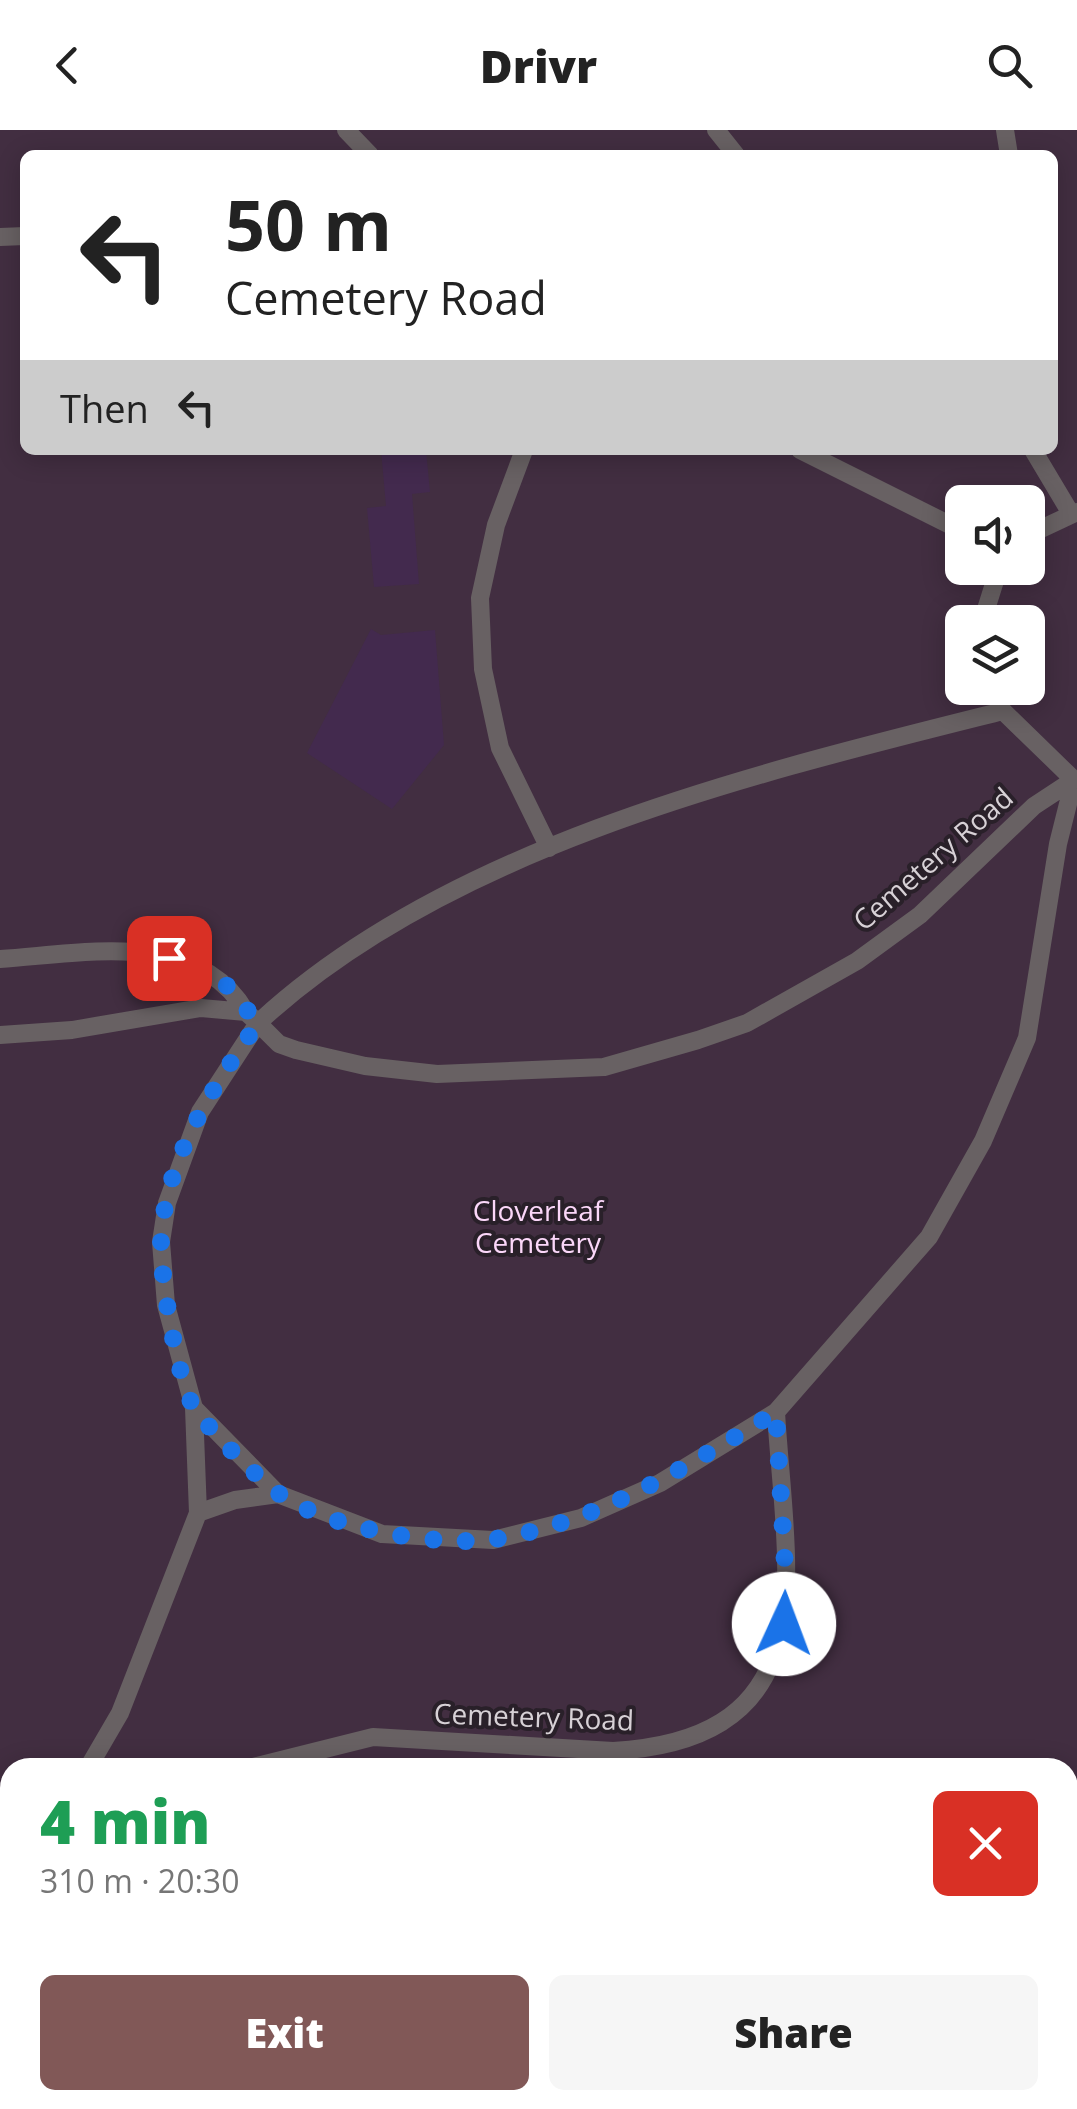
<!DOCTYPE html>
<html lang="en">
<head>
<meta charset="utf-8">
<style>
  body { margin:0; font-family:"Open Sans",sans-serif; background:#f6f6f6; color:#222; height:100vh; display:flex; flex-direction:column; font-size:38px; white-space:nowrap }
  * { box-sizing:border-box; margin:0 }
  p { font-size:32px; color:#767676 }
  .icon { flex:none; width:55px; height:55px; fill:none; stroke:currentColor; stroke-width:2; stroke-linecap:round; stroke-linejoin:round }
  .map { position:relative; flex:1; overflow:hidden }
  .panel { position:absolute; left:0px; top:1628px; width:1078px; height:352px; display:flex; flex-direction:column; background:#fff; border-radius:30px 30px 0 0; box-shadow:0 5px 25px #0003 }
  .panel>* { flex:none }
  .hud { position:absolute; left:20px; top:20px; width:1038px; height:305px; border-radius:15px; box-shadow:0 5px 25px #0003; background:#fff; color:#222; overflow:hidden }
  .tools { position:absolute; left:945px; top:355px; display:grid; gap:20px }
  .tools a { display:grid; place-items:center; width:100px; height:100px; border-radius:15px; background:#fff; box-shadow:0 5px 25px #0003; font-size:50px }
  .pin { position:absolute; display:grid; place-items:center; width:85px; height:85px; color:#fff; margin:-42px; border-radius:20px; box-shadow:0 5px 15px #0006 }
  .me { position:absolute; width:110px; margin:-55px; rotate:2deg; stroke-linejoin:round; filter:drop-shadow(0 0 8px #0008) }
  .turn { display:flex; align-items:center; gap:35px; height:210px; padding:0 40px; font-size:45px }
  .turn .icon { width:130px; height:130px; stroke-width:2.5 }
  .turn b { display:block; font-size:70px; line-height:85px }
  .then { display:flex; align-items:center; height:95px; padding:0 40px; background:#0003; gap:20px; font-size:38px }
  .round { display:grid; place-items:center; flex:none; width:105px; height:105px; border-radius:15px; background:#f6f6f6 }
  .head { display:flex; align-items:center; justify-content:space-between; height:170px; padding:0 40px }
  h1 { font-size:60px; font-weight:800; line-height:75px; color:#1e9e55 }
  .primary-button { display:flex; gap:20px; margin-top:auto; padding:20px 40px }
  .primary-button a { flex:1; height:115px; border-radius:15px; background:#815857; color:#fff; font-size:40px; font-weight:800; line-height:115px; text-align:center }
  .primary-button a+a { background:#f6f6f6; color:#222 }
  header { display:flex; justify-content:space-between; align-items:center; height:130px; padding:0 40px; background:#fff; font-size:45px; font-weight:800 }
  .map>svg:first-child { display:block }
  .green { fill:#422e41; fill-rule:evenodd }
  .building { fill:#432a4e }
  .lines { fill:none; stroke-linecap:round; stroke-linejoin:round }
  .service { stroke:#686163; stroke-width:18 }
  .minor { stroke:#686163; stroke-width:20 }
  .route { stroke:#1a73e8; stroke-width:18; stroke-dasharray:0 32.4 }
  .labels { text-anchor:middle; stroke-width:8; stroke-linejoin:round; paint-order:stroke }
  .street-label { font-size:28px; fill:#d7d1d6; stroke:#292029 }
  .park-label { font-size:28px; fill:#fbd7f9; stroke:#292029 }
</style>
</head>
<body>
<header><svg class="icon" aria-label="back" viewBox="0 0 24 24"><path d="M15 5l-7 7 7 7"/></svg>Drivr<svg class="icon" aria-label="search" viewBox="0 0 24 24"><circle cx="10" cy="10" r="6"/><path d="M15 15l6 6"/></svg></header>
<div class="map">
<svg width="1077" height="1979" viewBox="0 0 1077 1979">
  <rect width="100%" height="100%" fill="#292029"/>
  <path class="green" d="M0 0H1077V1738L1068 1739V1638H10V1846L0 1847ZM25 25H1052V320H25ZM962 372H1028V438H962ZM962 492H1028V558H962Z"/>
  <path class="building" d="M381 320H426L430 362 412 364 419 454 374 457 367 378 386 376Z
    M371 499 381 505 435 500 444 615 392 679 307 623Z
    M1068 1817H1077V1979H838V1970H1068Z"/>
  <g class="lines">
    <path class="service" d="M346 0 370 25
      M716 0 736 25
      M1005 0 1009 25
      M0 107 25 106
      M524 320 496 395 480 468 483 539 500 618 549 718
      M800 320 962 401
      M1033 320 1070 382
      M1028 405 1077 382
      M982 492 999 438
      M991 558 1003 581 1074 650
      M1003 581C756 643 448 716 258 893L279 914 296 920 365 936 437 944 604 937 698 910 747 893 857 831 920 785 1034 676 1075 649
      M0 829C81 824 198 798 246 882
      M0 905 72 900 201 878 246 882 258 893 200 982 167 1073 161 1112 166 1175 194 1278 278 1364 382 1404 493 1410 581 1388 660 1353 776 1282 929 1107 983 1011 1027 908 1058 714 1074 650
      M198 1383 235 1370 278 1364
      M88 1638 120 1583 198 1383 194 1278
      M249 1638 373 1607 613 1621C831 1609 785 1439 776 1282
      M0 1696 10 1694
      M1068 1795H1077
      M829 1979V1970"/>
    <path class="minor" d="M246 1979V1970
      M584 1979 585 1970"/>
  </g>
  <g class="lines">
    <path class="route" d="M169 828 222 850 258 893C213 957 164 1030 161 1112 160 1145 178 1256 196 1281 218 1308 249 1340 277 1362 321 1397 439 1418 495 1409 600 1392 687 1336 776 1282L787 1470 784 1494"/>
  </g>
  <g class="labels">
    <g class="street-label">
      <text transform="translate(933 729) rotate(-41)" y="10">Cemetery Road</text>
      <text transform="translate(534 1587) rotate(2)" y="10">Cemetery Road</text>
    </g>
    <g class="park-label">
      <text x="538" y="1091">Cloverleaf<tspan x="538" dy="32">Cemetery</tspan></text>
    </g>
  </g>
</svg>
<div class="tools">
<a><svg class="icon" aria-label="sound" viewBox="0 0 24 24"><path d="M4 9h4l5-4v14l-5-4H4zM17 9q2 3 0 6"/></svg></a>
<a><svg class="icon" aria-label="layers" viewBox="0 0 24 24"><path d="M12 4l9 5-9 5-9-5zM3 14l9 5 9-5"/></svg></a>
</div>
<div class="pin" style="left:169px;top:828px;background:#d93025"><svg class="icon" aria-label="arrive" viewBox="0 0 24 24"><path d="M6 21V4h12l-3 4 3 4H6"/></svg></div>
<svg class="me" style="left:784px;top:1494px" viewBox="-20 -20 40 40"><circle r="19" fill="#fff"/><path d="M0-13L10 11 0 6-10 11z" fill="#1a73e8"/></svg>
<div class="hud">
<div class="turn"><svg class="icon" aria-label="left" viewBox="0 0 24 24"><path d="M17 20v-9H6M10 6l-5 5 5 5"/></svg><div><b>50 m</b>Cemetery Road</div></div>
<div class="then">Then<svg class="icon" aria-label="left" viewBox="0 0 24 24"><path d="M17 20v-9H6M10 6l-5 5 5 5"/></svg></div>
</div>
<section class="panel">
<div class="head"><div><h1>4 min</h1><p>310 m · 20:30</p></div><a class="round" style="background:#d93025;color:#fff"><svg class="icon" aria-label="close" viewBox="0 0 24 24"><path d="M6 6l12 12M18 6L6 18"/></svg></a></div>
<div class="primary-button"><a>Exit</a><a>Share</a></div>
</section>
</div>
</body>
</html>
